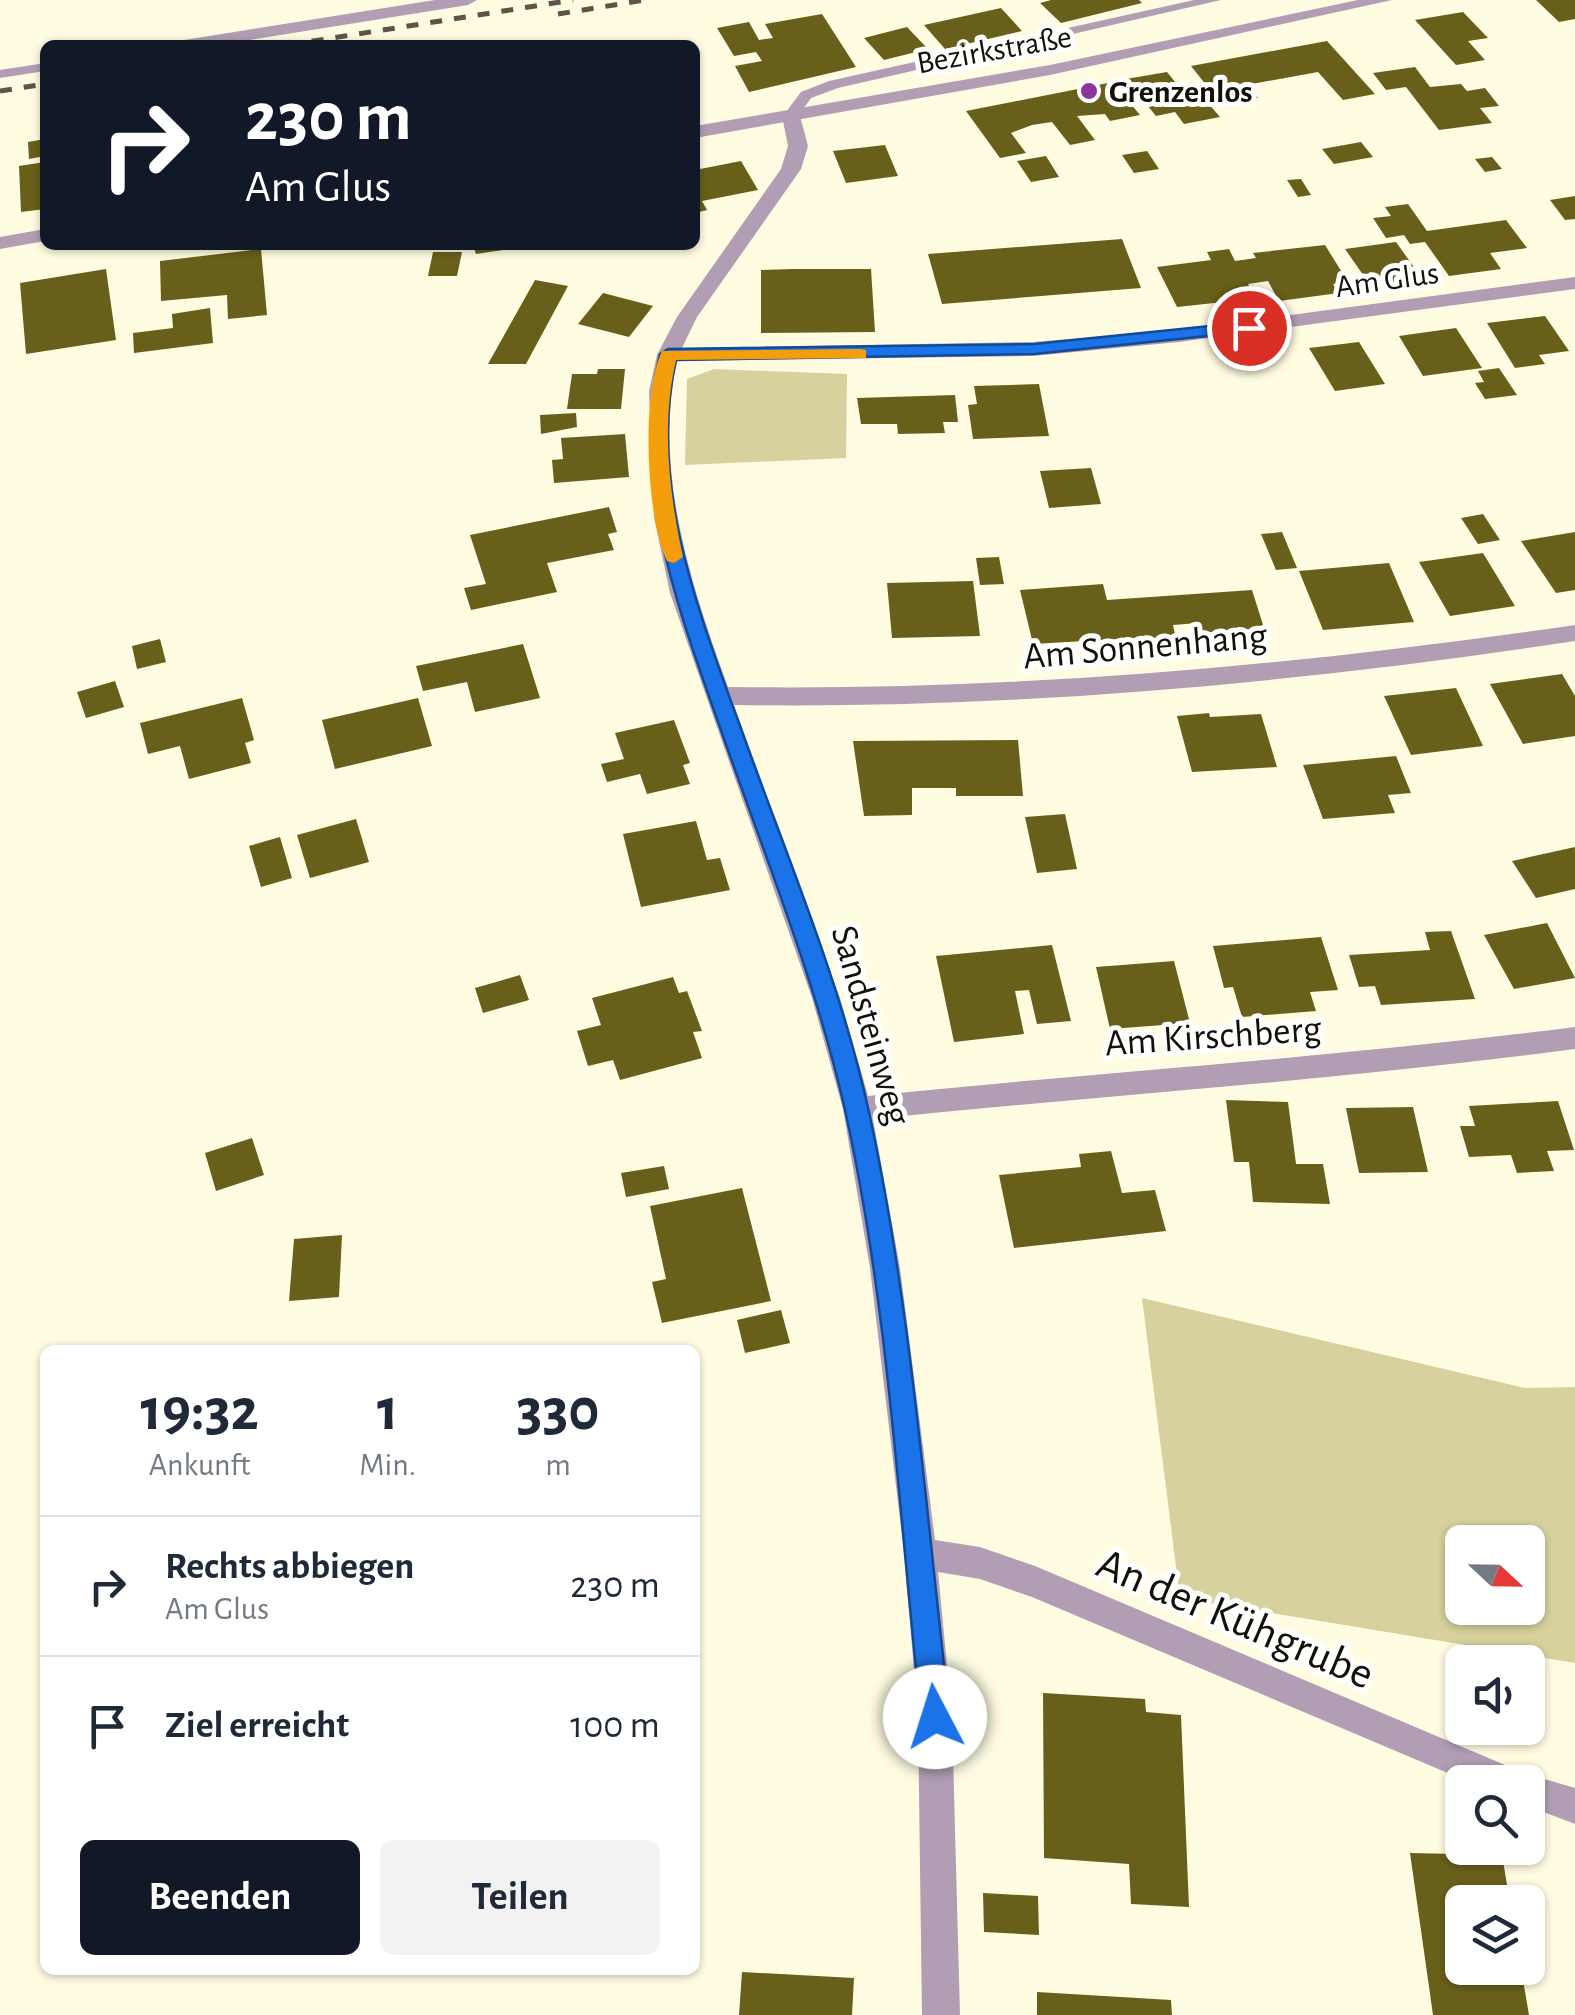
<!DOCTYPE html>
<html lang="de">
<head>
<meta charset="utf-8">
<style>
  body { margin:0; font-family:"Alegreya Sans",sans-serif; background:#f2f2f3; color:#1f2937; height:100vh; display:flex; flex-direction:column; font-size:38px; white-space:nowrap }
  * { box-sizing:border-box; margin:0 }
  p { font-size:32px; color:#747a83 }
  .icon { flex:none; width:55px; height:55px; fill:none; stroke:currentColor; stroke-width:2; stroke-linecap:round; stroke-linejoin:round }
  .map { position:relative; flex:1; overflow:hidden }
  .drawer { position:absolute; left:40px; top:1345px; width:660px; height:630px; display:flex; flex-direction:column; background:#fff; border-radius:15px; box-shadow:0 2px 8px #0004 }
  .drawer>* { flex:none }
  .banner { position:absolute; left:40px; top:40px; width:660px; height:210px; border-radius:15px; box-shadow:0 2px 8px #0004; background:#111827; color:#fff; overflow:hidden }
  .needle { width:65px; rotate:112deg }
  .tools { position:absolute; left:1445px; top:1525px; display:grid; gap:20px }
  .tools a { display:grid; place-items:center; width:100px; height:100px; border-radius:15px; background:#fff; box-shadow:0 2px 8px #0004; font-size:50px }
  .pin { position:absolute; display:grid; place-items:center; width:85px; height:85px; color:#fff; margin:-42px; border:5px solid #fff; border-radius:50%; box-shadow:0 2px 10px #0007 }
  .me { position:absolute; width:110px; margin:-55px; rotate:355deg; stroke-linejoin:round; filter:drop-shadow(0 0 8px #0008) }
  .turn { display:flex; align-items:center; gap:35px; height:210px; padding:0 40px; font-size:45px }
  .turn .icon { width:130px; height:130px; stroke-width:2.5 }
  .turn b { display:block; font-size:70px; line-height:85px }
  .eta { display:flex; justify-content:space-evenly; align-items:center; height:170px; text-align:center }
  .eta b { font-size:60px; font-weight:700; line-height:70px }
  .action { display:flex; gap:20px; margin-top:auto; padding:20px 40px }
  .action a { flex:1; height:115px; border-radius:15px; background:#111827; color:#fff; font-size:40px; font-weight:700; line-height:115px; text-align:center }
  .action a+a { background:#f2f2f3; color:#1f2937 }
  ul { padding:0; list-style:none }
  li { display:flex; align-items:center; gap:30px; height:140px; padding:0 40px; border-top:2px solid #e0e1e3 }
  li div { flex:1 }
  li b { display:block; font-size:38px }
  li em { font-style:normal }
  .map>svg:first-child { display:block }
  .green { fill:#d7d19e; fill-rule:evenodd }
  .building { fill:#68601a }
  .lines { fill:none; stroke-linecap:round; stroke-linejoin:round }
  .service { fill:#b19eb5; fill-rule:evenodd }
  .minor { fill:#b19eb5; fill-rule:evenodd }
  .tertiary { fill:#b19eb5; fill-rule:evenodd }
  .rail { stroke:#585648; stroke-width:5; stroke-dasharray:12 12; stroke-linecap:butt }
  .route { fill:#1a73e8; stroke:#114b97; stroke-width:2.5 }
  .slow { fill:#f59e0b }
  .poi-dot { fill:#8e349f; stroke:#fff; stroke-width:4 }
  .labels { text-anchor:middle; stroke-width:10; stroke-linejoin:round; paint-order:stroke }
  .far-street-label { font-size:32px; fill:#121108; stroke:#fff }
  .far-poi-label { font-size:32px; font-weight:bold; fill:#121108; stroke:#fff; text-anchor:start }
  .street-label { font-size:38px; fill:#121108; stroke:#fff }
  .near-street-label { font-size:45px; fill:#121108; stroke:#fff }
</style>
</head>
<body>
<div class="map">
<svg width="1575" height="2015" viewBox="0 0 1575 2015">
  <rect width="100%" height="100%" fill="#fffce2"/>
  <path class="green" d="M714 369 847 374 846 458 685 465 687 379Z
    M1142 1298 1525 1388 1575 1387V1663L1180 1598ZM1462 1542H1528V1608H1462Z"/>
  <path class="building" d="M1051 0H1139L1142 3 1061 23 1040 3Z
    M1536 0H1575V19L1559 22Z
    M1001 8 1022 31 945 49 924 25Z
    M1463 12 1488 38 1468 41 1485 60 1456 65 1415 20Z
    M822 14 856 67 749 92 735 66 762 61 756 52 734 56 717 28 749 22 759 40 773 38 765 24Z
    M907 27 928 49 884 60 864 38Z
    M1327 41 1375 94 1343 100 1318 72 1246 85 1258 98 1222 105 1191 66Z
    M1415 67 1430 87 1461 84 1467 91 1485 88 1499 106 1480 108 1492 123 1439 130 1406 87 1386 90 1373 73Z
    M1167 72 1189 99 1202 96 1220 117 1184 124 1175 112 1156 116 1126 79Z
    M1113 82 1140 115 1110 121 1105 114 1077 116 1095 140 1070 145 1052 122 1032 125 1011 133 1026 153 1000 158 966 111Z
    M45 139V156L29 159 28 142Z
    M1361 142 1373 157 1334 164 1322 149Z
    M885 145 898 176 846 183 833 151Z
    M1147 151 1159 169 1134 173 1122 155Z
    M1046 156 1059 177 1031 182 1017 161Z
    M1492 157 1502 169 1485 172 1475 159Z
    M741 161 758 190 702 201 707 210 695 213V170Z
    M45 162V209L21 212 19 166Z
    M1301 179 1311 195 1298 197 1287 180Z
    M1575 196V219L1565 220 1550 200Z
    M1408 204 1427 231 1506 220 1527 248 1490 253 1501 269 1449 276 1425 242 1410 244 1404 235 1386 238 1373 218 1391 216 1385 207Z
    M1122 239 1141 288 942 304 928 254Z
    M1396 242 1424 281 1373 289 1345 249Z
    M473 245H524V247L476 254Z
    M1325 245 1348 282 1333 284 1339 293 1279 301 1268 281 1248 284 1253 293 1230 295 1233 301 1177 307 1157 267 1211 260 1207 252 1229 249 1235 261 1256 258 1253 253Z
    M261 249 267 315 228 319 227 295 161 301 160 261Z
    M433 252H462L457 276H428Z
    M106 269 116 340 26 354 20 283Z
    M792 269H871L875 332 761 333V270Z
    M535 280 568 286 526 364H488Z
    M603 293 653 306 629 337 578 324Z
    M210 308 213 343 134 353 133 333 173 328 172 314Z
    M1545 316 1569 351 1539 355 1545 364 1515 368 1487 323Z
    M1456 328 1482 368 1423 376 1399 336Z
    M1359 342 1385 384 1335 391 1309 348Z
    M1499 368 1517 395 1485 399 1475 383 1484 382 1478 371Z
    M598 369H625L621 409H567L572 374H597Z
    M1039 384 1049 436 973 439 968 405 977 404 974 386Z
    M955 395 958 422H943L945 433 898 434 897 424H861L857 398Z
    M576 413 577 427 541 434 540 415Z
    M625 434 629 477 554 483 552 460 563 459 561 438Z
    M1091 468 1101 504 1049 508 1040 471Z
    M609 507 617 532 608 534 614 550 547 563 557 592 471 610 464 588 486 584 470 535Z
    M1483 514 1500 540 1478 544 1461 518Z
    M1282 532 1297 568 1276 570 1261 534Z
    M1575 532V590L1556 593 1521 541Z
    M1483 553 1515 606 1450 616 1419 562Z
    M999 557 1004 584 980 585 976 558Z
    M1389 563 1414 622 1323 630 1299 571Z
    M973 581 980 636 892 638 887 583Z
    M1103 584 1107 600 1252 590 1264 628 1201 633 1198 623 1173 625 1176 639 1155 641 1153 637 1033 644 1020 590Z
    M160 639 166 662 137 669 132 646Z
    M523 644 540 698 475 712 467 682 423 691 416 666Z
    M1562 674 1575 696V736L1523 744 1490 684Z
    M115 681 124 707 86 718 77 692Z
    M1456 688 1483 746 1411 755 1384 696Z
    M242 698 254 740 245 743 251 763 189 779 180 746 148 754 140 723Z
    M418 698 432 746 335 769 322 720Z
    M1209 713 1210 717 1261 714 1277 767 1192 772 1177 716Z
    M674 720 690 763 683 765 690 784 647 794 640 774 607 782 601 764 624 759 615 733Z
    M1018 740 1023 796H956V788H912V815L864 816 853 741Z
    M1396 756 1411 793 1388 795 1395 813 1323 819 1303 765Z
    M1065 814 1077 869 1037 873 1025 817Z
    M356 819 369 862 310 878 297 835Z
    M696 821 707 860 720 858 730 890 641 907 623 834Z
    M280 837 292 878 261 887 249 846Z
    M1575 847V889L1536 898 1512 861Z
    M1547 923 1575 978 1514 989 1484 935Z
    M1451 931 1475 999 1381 1005 1375 986 1359 987 1349 955 1430 950 1425 932Z
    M1321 937 1338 990 1310 992 1316 1011 1242 1017 1233 987 1224 988 1213 946Z
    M1052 945 1071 1021 1037 1024 1029 990 1015 991 1024 1034 954 1042 936 956Z
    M1174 961 1190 1023 1110 1029 1096 967Z
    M520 975 529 1000 483 1013 475 988Z
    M673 977 679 993 687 991 702 1031 693 1032 702 1058 620 1080 613 1060 588 1066 577 1031 601 1025 592 998Z
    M1226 1100 1288 1102 1296 1164H1323L1330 1204 1253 1202 1249 1162H1234Z
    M1558 1101 1574 1150 1547 1151 1554 1171 1517 1173 1511 1155 1469 1157 1460 1126H1475L1469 1106Z
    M1413 1107 1428 1172 1359 1173 1346 1108Z
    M252 1138 264 1175 216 1191 205 1153Z
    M1111 1151 1122 1193 1155 1190 1166 1231 1014 1248 999 1175 1081 1167 1079 1154Z
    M664 1166 669 1189 626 1197 621 1173Z
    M742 1188 771 1301 662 1323 652 1282 666 1279 650 1206Z
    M342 1235 339 1297 289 1301 294 1239Z
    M781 1310 790 1343 745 1353 737 1320Z
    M1043 1693 1145 1699 1146 1712 1181 1715 1189 1907 1131 1904 1129 1864 1044 1858Z
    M1410 1853 1502 1855 1510 1902H1462V1968H1521L1529 2015H1433Z
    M983 1893 1038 1896 1039 1935 984 1932Z
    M742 1972 854 1978 852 2015H739Z
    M1037 1992 1171 2000 1172 2015H1037Z"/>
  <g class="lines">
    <path class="service" d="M1194 0H1221L838 88 811 98 796 119 783 116 801 92 829 81Z
      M45 63V71L0 78V70Z"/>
    <path class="minor" d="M435 0H477L468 5 218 45H175L184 40Z
      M791 110 800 116 808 146 801 169 697 317 682 348 1033 342 1179 330 1575 277V289L1179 342 1033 356 677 361C653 471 691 585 728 687 1013 691 1293 666 1575 625V641C1296 683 1017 709 734 705L840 998 868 1096C1103 1072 1340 1057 1575 1027V1049C1342 1080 1107 1095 873 1119L900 1268 935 1540 980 1547 1035 1566 1524 1773 1575 1788V1824L1528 1806V1782H1469L1032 1597 980 1579 938 1572 952 1717 960 2015H922L918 1717 904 1553 870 1268 843 1109 812 998 670 593 654 517 649 391 657 355 677 317 781 169 788 146 782 116Z"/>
    <path class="tertiary" d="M1358 0H1392L1050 75 695 138V126L1050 65Z
      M45 229V241L0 249V237Z"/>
    <path class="rail" d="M558 14 645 0
      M288 45 573 0
      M0 91 45 84"/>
  </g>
  <path class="route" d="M1249 322 1255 324V331L1034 354 676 360C648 484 698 610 740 726 785 852 840 980 869 1112 912 1310 926 1515 950 1717L945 1727 935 1731 925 1727 921 1717C899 1515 889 1308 845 1110 816 982 766 859 723 736 680 614 629 485 660 354L668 349 1034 344Z"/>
  <path class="slow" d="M860 349 866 350V358L676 360C661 424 669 493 683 557L674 563 667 561C646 517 641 395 662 351Z"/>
  <circle class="poi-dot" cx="1089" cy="91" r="10"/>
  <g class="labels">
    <g class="far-street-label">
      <text transform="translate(994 49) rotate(-10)" y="11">Bezirkstraße</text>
      <text transform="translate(1387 279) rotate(-8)" y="11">Am Glus</text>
    </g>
    <g class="far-poi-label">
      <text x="1109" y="102">Grenzenlos</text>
    </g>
    <g class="street-label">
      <text transform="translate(1145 645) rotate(-5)" y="13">Am Sonnenhang</text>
      <text transform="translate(872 1025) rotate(74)" y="13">Sandsteinweg</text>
      <text transform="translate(1213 1035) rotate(-4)" y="13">Am Kirschberg</text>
    </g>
    <g class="near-street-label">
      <text transform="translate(1236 1617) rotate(23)" y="16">An der Kühgrube</text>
    </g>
  </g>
</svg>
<div class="tools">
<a><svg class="needle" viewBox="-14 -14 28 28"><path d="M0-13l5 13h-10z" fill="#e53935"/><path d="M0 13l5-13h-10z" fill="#747a83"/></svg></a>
<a><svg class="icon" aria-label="sound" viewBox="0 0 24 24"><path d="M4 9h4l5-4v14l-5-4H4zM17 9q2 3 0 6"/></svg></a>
<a><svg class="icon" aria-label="search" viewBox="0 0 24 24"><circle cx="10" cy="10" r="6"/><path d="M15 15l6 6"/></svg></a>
<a><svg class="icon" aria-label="layers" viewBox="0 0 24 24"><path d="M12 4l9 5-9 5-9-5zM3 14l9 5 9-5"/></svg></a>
</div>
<div class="pin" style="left:1249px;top:328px;background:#d93025"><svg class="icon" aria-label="arrive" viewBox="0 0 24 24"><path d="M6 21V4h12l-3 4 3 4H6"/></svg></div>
<svg class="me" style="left:935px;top:1717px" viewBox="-20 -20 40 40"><circle r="19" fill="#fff"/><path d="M0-13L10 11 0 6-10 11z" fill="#1a73e8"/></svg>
<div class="banner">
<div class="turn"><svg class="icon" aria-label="right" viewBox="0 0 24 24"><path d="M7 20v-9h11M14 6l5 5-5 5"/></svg><div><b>230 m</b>Am Glus</div></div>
</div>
<section class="drawer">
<div class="eta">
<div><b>19:32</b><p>Ankunft</p></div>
<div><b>1</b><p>Min.</p></div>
<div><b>330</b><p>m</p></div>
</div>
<ul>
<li><svg class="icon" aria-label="right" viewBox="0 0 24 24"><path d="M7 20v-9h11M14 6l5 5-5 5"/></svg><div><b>Rechts abbiegen</b><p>Am Glus</p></div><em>230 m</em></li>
<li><svg class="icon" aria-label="arrive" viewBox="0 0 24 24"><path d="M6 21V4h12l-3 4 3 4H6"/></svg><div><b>Ziel erreicht</b></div><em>100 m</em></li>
</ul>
<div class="action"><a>Beenden</a><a>Teilen</a></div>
</section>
</div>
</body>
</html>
